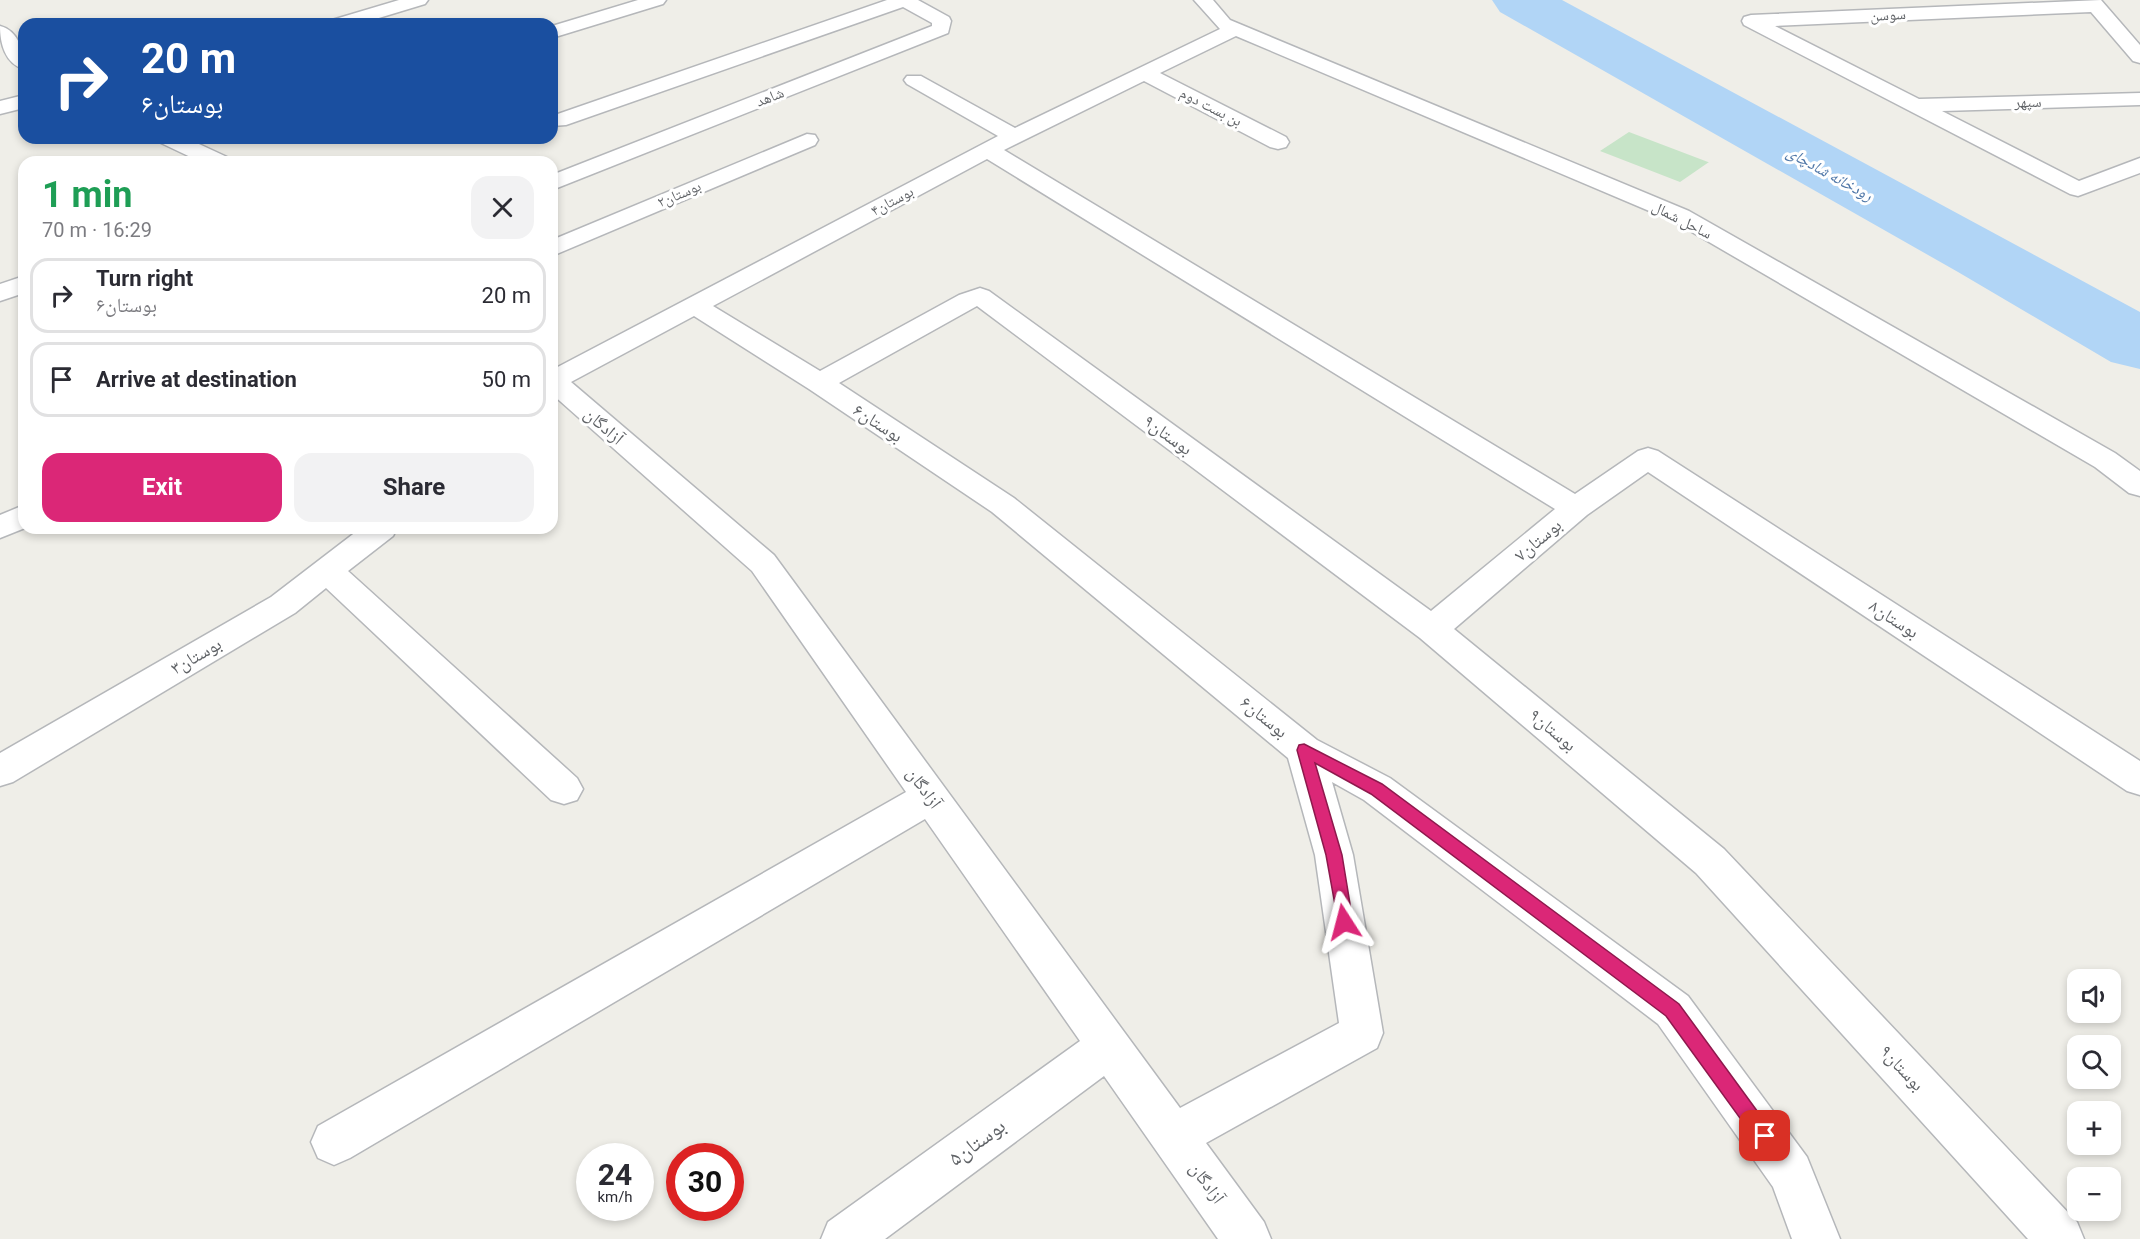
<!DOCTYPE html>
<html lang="en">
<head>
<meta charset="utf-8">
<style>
  body { margin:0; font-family:Roboto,"Noto Naskh Arabic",sans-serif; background:#f2f2f3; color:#2b2b33; height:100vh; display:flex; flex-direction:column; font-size:22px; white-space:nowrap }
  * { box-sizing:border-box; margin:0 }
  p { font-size:20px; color:#7c7c81 }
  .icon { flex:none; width:33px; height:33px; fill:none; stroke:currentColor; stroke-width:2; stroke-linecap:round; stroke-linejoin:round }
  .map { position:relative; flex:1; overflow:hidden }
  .panel { position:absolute; left:18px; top:156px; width:540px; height:378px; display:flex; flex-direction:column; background:#fff; border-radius:18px; box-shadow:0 3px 9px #0003 }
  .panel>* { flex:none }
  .hud { position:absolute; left:18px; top:18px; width:540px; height:126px; border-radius:18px; box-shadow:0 3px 9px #0003; background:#1a4fa0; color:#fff; overflow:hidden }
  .fabs { position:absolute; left:2067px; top:969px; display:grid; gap:12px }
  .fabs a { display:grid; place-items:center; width:54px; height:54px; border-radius:12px; background:#fff; box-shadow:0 3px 9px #0003; font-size:30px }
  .speed { position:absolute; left:576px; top:1143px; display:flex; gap:12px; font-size:30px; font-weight:700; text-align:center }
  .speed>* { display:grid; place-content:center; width:78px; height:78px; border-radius:50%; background:#fff; box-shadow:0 3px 9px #0003; line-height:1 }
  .speed small { font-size:15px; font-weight:400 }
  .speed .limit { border:9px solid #d22; background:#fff; color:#111 }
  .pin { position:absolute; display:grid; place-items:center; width:51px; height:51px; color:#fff; margin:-26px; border-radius:12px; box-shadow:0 3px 9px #0006 }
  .me { position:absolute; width:66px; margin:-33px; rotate:351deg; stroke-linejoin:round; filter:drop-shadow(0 0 4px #0008) }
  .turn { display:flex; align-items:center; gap:21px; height:126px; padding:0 24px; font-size:27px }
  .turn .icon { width:78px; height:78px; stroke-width:2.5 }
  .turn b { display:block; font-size:42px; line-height:51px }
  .round { display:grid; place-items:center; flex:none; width:63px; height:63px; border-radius:18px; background:#f2f2f3 }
  .summary { display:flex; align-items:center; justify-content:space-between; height:102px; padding:0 24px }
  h1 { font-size:36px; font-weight:700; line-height:45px; color:#1e9e55 }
  .action { display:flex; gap:12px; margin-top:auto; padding:12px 24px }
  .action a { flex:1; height:69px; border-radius:18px; background:#db2777; color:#fff; font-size:24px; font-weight:700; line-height:69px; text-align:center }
  .action a+a { background:#f2f2f3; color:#2b2b33 }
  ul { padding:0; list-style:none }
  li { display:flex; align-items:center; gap:18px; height:75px; margin:0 12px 9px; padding:0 12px; border:3px solid #e1e1e2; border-radius:18px }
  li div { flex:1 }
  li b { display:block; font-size:22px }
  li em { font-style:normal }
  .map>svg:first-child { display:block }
  .green { fill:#c7e4c8 }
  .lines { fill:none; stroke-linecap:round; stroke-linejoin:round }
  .river { fill:#b1d5f6; fill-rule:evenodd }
  .minor-casing { stroke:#b5b7ba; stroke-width:3 }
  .minor { fill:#fff; fill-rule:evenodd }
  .route { fill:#db2777; stroke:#8e194d; stroke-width:1.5 }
  .labels { text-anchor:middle; stroke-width:6; stroke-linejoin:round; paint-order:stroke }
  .far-street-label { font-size:15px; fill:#5f6266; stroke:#fff }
  .far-water-label { font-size:16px; font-style:italic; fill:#4e76a7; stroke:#fff }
  .street-label { font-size:18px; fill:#5f6266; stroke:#fff }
  .near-street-label { font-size:21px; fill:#5f6266; stroke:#fff }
</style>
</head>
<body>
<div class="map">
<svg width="2140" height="1239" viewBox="0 0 2140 1239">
  <rect width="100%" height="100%" fill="#efeee8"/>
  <path class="green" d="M1629 132 1708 162H1709L1680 182 1600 151Z"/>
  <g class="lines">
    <path class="river" d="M1492 0H1562L2140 312V369L2111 362 1958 272 1500 12Z"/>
    <defs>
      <path id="minor" d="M399 0H428L425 4 359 24H330L332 20Z
        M638 0H666L663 4 552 38V26Z
        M887 0H918L949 17 951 21 948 33 552 190V175L932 26V23L903 7 566 125 552 126V116Z
        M1194 0H1213L1230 20 1689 211 2115 453 2140 471V496L2129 493 2095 467 1673 221 1236 36 1160 73 1286 137 1289 142 1286 147 1278 149 1270 147 1144 81 1004 150 1575 494 1638 451 1648 448 1658 451 2140 761V795L2127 791 1648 472 1587 515 1454 629 1724 849 2077 1222 2084 1239H2028L1696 873 1420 638 977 306 839 383 1014 498 1317 740 1390 778 1688 996 1807 1157 1840 1239H1792L1773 1187 1658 1024 1364 800 1332 782 1353 855 1383 1033 1377 1048 1206 1143 1264 1222 1271 1239H1218L1104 1076 885 1239H821L828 1222 1080 1041 925 819 350 1158 334 1165 318 1158 311 1142 318 1126 906 792 752 571 552 394V370L998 136 907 84 904 80 907 76H921L1015 128 1220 29ZM987 159 1555 509 1431 611 989 291 980 288 959 295 820 371 713 306ZM694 316 809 389 992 512 1288 758 1315 855 1339 1023 1180 1108 774 555 571 382Z
        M2101 0 2140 45V63L2133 61 2091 12 1775 26 1919 99 2140 93V105L1942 111 2079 181 2140 158V173L2078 196 2070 194 1744 25 1742 21 1744 17 1751 15Z
        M0 26C19 31 24 52 24 69 5 64 0 43 0 26Z
        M24 95V108L0 114V101Z
        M807 134 815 135 818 140 815 145 552 256V240Z
        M158 138H186L227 157 230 162H201L161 143Z
        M24 276V293L0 301V284Z
        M24 505 25 528 0 538V515Z
        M361 528H397L393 536 348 571 577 778 583 789 577 800 564 804 551 800 326 588 295 613 13 782 0 786V753L271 597Z"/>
    </defs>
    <use href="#minor" class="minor-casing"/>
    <use href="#minor" class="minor"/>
  </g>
  <path class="route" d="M1304 744 1382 784 1679 1004 1771 1130 1774 1136 1771 1143 1765 1146 1758 1143 1666 1016 1371 794 1315 763 1342 855 1353 922 1350 927 1344 930 1339 927 1326 855 1297 750 1299 745Z"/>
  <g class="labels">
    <g class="far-street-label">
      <text transform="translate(1888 15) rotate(-3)" y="5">سوسن</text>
      <text transform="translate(770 97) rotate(-21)" y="5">شاهد</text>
      <text transform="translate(2028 102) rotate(-1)" y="5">سپهر</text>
      <text transform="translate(1211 107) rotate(27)" y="5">بن بست دوم</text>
      <text transform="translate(679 194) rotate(-23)" y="5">بوستان۲</text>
      <text transform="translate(892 201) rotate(-28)" y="5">بوستان۴</text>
      <text transform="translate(1682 220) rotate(27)" y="5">ساحل شمال</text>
    </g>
    <g class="far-water-label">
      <text transform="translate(1830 173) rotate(29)" y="6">رودخانه شادچای</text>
    </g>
    <g class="street-label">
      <text transform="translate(878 423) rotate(33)" y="6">بوستان۶</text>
      <text transform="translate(604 426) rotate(41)" y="6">آزادگان</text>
      <text transform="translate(1168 435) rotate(36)" y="6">بوستان۹</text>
      <text transform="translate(1538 540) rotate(-40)" y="6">بوستان۷</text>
      <text transform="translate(1894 619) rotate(33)" y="6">بوستان۸</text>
      <text transform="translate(196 656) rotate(-30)" y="6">بوستان۳</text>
      <text transform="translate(1264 717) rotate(39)" y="6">بوستان۶</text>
      <text transform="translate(1553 730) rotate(40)" y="6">بوستان۹</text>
      <text transform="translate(924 788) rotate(54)" y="6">آزادگان</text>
      <text transform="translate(1902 1068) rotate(47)" y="6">بوستان۹</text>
      <text transform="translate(1207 1183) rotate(54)" y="6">آزادگان</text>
    </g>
    <g class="near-street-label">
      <text transform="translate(977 1142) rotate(-36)" y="7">بوستان۵</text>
    </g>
  </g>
</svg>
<div class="fabs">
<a><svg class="icon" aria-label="sound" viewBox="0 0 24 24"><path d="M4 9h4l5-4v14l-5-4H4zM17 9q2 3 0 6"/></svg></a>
<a><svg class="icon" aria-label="search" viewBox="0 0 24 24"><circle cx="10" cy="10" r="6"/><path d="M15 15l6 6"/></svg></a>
<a>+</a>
<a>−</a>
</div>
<div class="speed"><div>24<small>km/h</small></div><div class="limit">30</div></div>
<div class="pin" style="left:1765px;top:1136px;background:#d93025"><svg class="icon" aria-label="arrive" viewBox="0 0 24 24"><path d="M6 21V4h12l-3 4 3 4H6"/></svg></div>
<svg class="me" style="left:1344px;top:922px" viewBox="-20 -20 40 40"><path d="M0-17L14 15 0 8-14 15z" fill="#db2777" stroke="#fff" stroke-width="4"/></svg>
<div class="hud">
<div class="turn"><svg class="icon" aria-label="right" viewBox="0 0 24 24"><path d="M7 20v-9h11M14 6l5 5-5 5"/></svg><div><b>20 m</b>بوستان۶</div></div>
</div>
<section class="panel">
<div class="summary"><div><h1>1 min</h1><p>70 m · 16:29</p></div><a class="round"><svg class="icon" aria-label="close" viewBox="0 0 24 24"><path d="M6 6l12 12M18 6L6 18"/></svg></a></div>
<ul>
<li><svg class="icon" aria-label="right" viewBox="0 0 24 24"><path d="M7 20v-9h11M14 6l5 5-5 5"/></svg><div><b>Turn right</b><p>بوستان۶</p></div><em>20 m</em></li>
<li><svg class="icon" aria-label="arrive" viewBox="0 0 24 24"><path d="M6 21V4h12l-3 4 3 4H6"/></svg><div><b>Arrive at destination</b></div><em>50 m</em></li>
</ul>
<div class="action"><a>Exit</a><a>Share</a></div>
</section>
</div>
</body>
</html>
